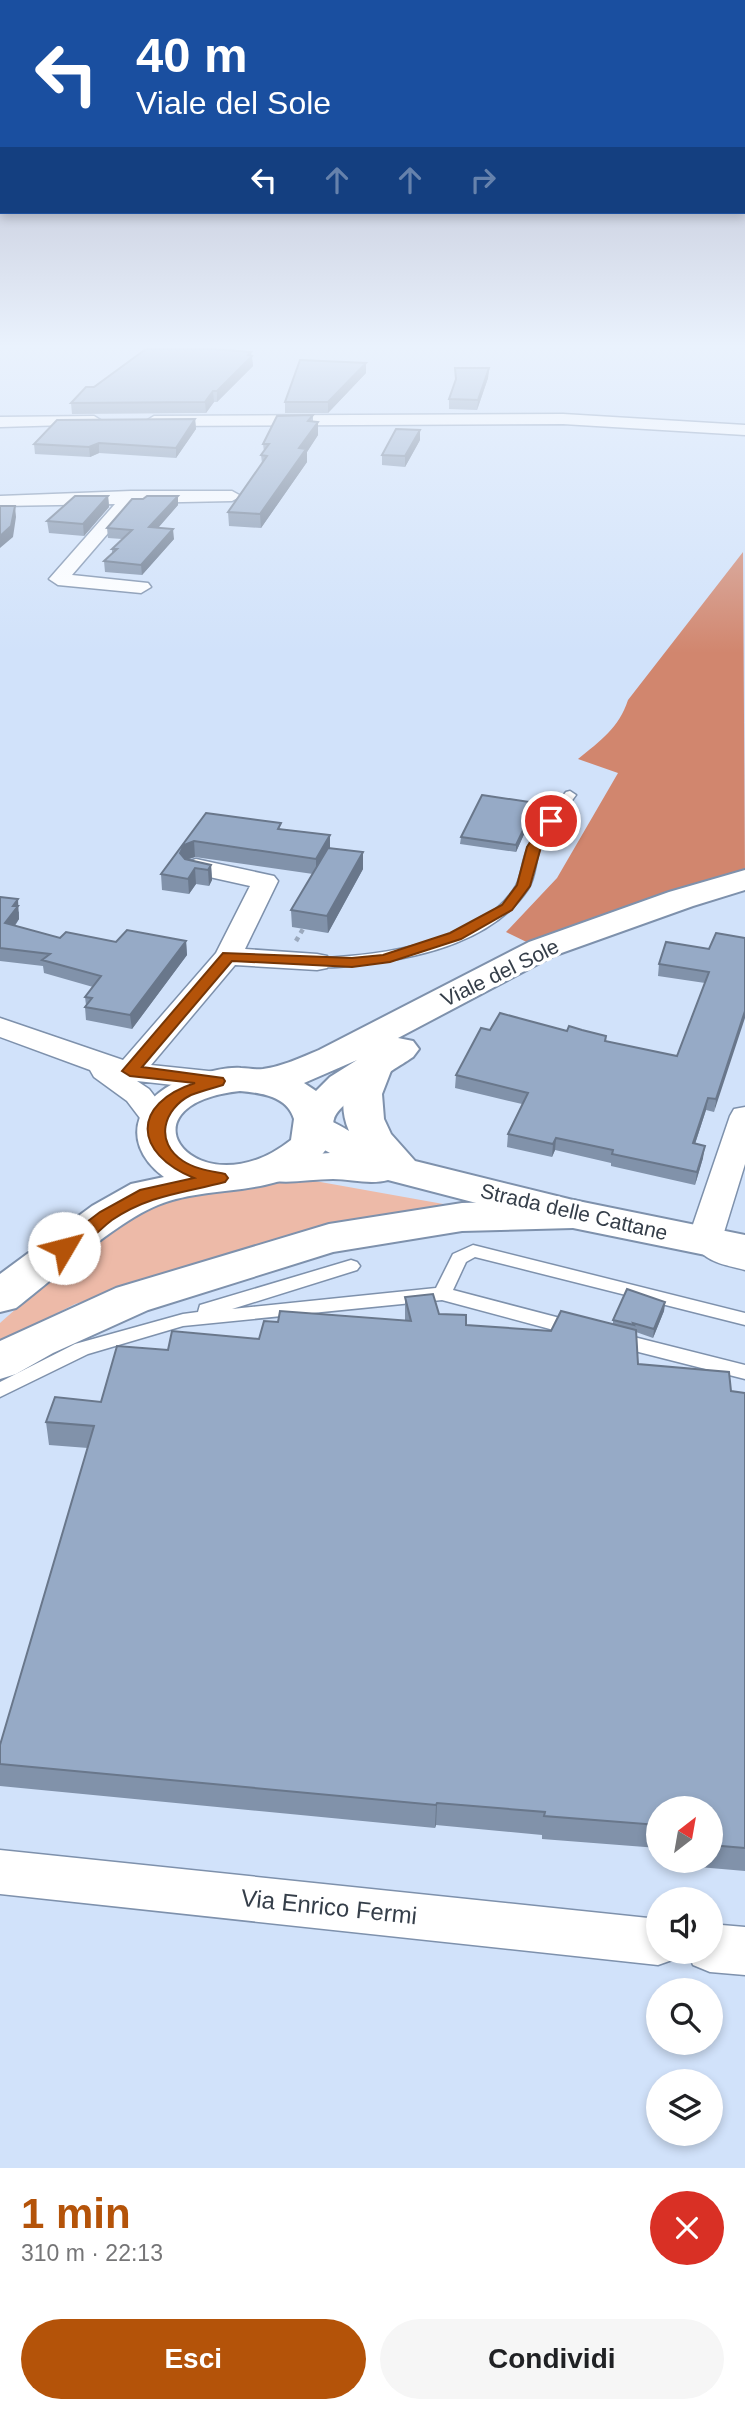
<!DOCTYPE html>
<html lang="it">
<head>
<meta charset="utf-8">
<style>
  body { margin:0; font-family:Arial,sans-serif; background:#f6f6f6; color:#202124; height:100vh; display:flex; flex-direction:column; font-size:26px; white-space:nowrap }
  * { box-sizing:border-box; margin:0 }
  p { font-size:23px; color:#757577 }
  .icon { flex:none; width:38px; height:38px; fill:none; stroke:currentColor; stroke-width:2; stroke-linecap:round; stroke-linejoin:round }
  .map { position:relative; height:2168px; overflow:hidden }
  .drawer { display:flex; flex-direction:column; background:#fff; flex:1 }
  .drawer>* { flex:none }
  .top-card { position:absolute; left:0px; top:0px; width:746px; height:214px; box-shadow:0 4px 10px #0003; background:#1a4fa0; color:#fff; overflow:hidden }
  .needle { width:46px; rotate:31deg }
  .fabs { position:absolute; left:646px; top:1796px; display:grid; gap:14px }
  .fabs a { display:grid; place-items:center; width:77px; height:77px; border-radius:50%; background:#fff; box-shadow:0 4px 10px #0003; font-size:35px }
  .pin { position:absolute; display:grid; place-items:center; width:60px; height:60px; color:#fff; margin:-30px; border:4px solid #fff; border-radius:50%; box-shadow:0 2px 7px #0007 }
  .me { position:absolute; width:77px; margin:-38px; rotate:53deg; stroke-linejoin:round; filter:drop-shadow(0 0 5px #0008) }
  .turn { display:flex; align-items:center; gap:24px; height:147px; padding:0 21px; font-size:32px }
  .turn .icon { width:91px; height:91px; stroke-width:2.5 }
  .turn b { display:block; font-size:49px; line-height:60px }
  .lanes { display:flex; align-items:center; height:66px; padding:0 21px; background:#0003; justify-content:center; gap:35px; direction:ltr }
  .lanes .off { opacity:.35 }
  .round { display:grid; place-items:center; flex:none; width:74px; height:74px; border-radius:37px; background:#f6f6f6 }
  .headline { display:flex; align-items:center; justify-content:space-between; height:119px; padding:0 21px }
  h1 { font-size:42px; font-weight:600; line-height:52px; color:#b45309 }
  .button { display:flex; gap:14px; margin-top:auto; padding:14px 21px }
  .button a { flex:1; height:80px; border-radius:42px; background:#b45309; color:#fff; font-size:28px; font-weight:600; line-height:80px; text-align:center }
  .button a+a { background:#f6f6f6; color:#202124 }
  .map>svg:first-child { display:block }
  .green { fill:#edbaa8 }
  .forest { fill:#d1866e }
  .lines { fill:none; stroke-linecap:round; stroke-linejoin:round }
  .service-casing { stroke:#7e91ac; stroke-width:3 }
  .minor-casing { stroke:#7e91ac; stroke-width:3 }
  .tertiary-casing { stroke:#7e91ac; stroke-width:4 }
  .primary-casing { stroke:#7e91ac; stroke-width:4 }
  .path { stroke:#9ba9bd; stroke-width:4.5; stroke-dasharray:4.5 4.5; stroke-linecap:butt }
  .service { fill:#fff; fill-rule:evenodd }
  .minor { fill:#fff; fill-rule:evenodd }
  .tertiary { fill:#fff; fill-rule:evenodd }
  .primary { fill:#fff; fill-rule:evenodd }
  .wall { fill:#8192aa }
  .shaded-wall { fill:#69778b }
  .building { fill:#96aac6; stroke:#69778b; stroke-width:2 }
  .route { fill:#b45309; stroke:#753606; stroke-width:2 }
  .labels { text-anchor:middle; stroke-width:7; stroke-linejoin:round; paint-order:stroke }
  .street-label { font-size:21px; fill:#353e49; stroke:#fff }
  .near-street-label { font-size:24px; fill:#353e49; stroke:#fff }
</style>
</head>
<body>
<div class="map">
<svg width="745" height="2168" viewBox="0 0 745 2168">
  <rect width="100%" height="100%" fill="#d1e2fa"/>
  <path class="green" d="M287 1176 460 1207 212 1264 75 1304 0 1342V1323L89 1244 170 1192Z"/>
  <path class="forest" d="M743 552 745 880 541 949 506 932 557 878 618 773 578 759C600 741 619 728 628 700Z"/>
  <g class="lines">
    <defs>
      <path id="service" d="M570 791 576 795C564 812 549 828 540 848 535 861 536 877 528 889 495 939 423 958 367 963 352 965 321 972 310 962L317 958C377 956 482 943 516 886 522 875 522 861 527 850 535 828 552 810 566 792Z
        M708 1244 745 1258V1270C730 1266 709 1263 699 1250L702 1246Z
        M473 1245 745 1313V1325L475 1257 466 1262 453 1290 583 1324 585 1329 583 1334 576 1336 442 1300 183 1326 88 1354 0 1397V1382L75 1344 183 1314 198 1312 200 1305 351 1260 357 1262 360 1266 357 1270 232 1309 436 1288 453 1254Z
        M618 1333 745 1365V1379L611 1345 609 1340 611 1335Z"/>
      <path id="minor" d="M563 414 745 425V435L563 424 154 426 146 421 154 416Z
        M94 416 102 421 100 424 0 427V417Z
        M131 491H232L241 496 232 501 134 503 72 575 148 583 151 587 141 593 58 585 49 579 115 504 0 506V496Z
        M196 859 274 876 278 881 245 949 317 954 327 956 331 962 327 968 317 970 235 965 151 1065 218 1072 228 1075 233 1081 228 1087 218 1090 137 1081 149 1089 172 1119 168 1126 157 1128 146 1126 127 1101 94 1077 90 1070 0 1037V1018L123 1060 216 953 250 886 187 872 183 867 187 862Z
        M745 1107V1164L721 1242 716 1250 704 1253 692 1250 687 1242 730 1116 734 1109Z
        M0 1850 658 1919V1951H678L675 1959 658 1965 0 1894Z
        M710 1924 745 1927V1975L710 1972 693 1965 687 1951H710Z"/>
      <path id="tertiary" d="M375 1052 388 1055 394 1063 382 1094 384 1119 391 1134 415 1161 573 1200 745 1235V1263L573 1228 388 1180C370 1185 351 1179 333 1179 309 1179 286 1185 263 1179L257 1170 263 1161 277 1157 330 1153 301 1137 295 1128 301 1119C321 1114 332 1121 349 1131 337 1103 345 1079 362 1055Z"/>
      <path id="primary" d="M745 870V890L693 906 553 956 398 1038 413 1041 419 1049 413 1057C397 1068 339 1101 334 1119 332 1123 335 1130 333 1135 329 1149 316 1163 303 1171 259 1196 205 1186 158 1205 114 1223 55 1278 16 1308L0 1312V1274L92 1206 131 1184 164 1177C114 1139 140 1091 193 1076 208 1072 226 1067 241 1068 249 1068 255 1070 263 1069 283 1066 300 1058 319 1050L529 942 669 892ZM357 1060 330 1077 316 1091 304 1083ZM240 1091C261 1093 287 1096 294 1119L291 1140C199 1213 112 1105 240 1091Z
        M573 1200 588 1204 594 1214 588 1224 573 1228 462 1231 333 1252 148 1310 53 1353 16 1374 0 1379V1341L116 1288 329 1224 462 1203Z"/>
    </defs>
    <use href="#service" class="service-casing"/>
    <use href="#minor" class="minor-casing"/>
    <use href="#tertiary" class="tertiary-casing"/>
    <use href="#primary" class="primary-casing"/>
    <path class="path" d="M296 941 303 929"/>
    <use href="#service" class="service"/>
    <use href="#minor" class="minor"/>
    <use href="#tertiary" class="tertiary"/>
    <use href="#primary" class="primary"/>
  </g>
  <path class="wall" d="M252 356 253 366 217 402H214L206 413 72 414 71 403 94 387Z
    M366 363V373L328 413H285V402Z
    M455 368H489L488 378 477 410 449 409V399L455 383Z
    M313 415V422L318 435 307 452V462L261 528 229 526 228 512 262 463 261 455 264 452 263 444Z
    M195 419 196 429 176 458 99 453 90 457 35 454 34 444Z
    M420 440 405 467 382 465V455Z
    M108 496 109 507 84 536 49 533 47 521Z
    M178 496V505L158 528 174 539 142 575 105 572 104 561 112 554V549L122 539 108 538 107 528 143 499Z
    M536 803 535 810 516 852 460 844 461 837Z
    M206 813 281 829 330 835V848L363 869 328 933 292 927 291 910 313 874 195 857 187 860 211 865 212 880 209 886 196 884 189 894 162 890 161 874Z
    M0 897 19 912V919L15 926 60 938 116 942 186 941 187 955 132 1029 86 1020 85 1007 86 1005 85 997 93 987 44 973 43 966 0 961Z
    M745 938 714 1112 706 1110 695 1144 703 1158 695 1185 611 1166V1163L555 1150 552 1157 507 1147 508 1134 522 1104 455 1088 456 1075 490 1030 567 1031 606 1036V1042L677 1056 705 983 658 976 659 964Z
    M405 1297 439 1314 466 1325 551 1331 613 1324V1320L665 1302 664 1311 653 1338 636 1332 638 1364 731 1391 745 1393V1871L687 1866V1860H710V1808H658V1848L542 1839V1835L436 1825 435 1828 0 1786V1745L88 1448 49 1445 46 1422 101 1402 168 1350 259 1339 278 1322 405 1320Z"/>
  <path class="shaded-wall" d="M251 352 253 366 217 402V391Z
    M366 363V373L328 413V402Z
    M489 368 488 378 477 410 478 400Z
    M213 391 214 402 206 413 205 402Z
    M195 419 196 429 176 458V448Z
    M318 422V435L307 452V462L261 528 260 514 299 448Z
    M420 430V440L405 467V456Z
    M99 443V453L90 457 89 447Z
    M108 496 109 507 84 536 83 524Z
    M178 496V505L150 537 149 527Z
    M15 506 16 517 13 537 0 548V536Z
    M173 529 174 539 142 575 141 565Z
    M536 803 535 810 516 852V845Z
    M330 835V850L316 875V859Z
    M194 841 195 857 185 860 180 853 184 845Z
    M363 852V869L328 933 327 916Z
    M211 865 212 880 209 886 208 870Z
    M195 868 196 884 189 894 188 879Z
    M18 899 19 919 7 936 5 923 13 906Z
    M186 941 187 955 132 1029 130 1015Z
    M745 1011V1018L714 1112 716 1099Z
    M708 1098 706 1110 691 1156 693 1143Z
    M556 1138 555 1150 552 1157 553 1144Z
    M705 1146 703 1158 695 1185 697 1172Z
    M665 1302 664 1311 653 1338 654 1329Z
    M437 1803 436 1825 435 1828 436 1805Z"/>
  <path class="building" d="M146 349H214L251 352 248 355 252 356 217 391H213L205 402 71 403 86 387H94Z
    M300 360 366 363 328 402H285Z
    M455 368H489L478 400 449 399 456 379Z
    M313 415 308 421 318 422 299 448 306 449 260 514 228 512 267 456 261 455 269 444H263L277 416Z
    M195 419 176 448 99 443 89 447 34 444 57 420Z
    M396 429 420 430 405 456 382 455Z
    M75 496H108L83 524 47 521Z
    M147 496H178L149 527 173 529 141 565 104 561 117 549H112L132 530 107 528 132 499H143Z
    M0 506H15L11 526 0 536Z
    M482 795 536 803 516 845 461 837Z
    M206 813 281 823 278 829 330 835 316 859 194 841 184 845 180 853 185 859 211 865 208 870 195 868 188 879 161 874Z
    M328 848 363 852 327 916 291 910Z
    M0 897 18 899 13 906H18L5 923 60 938 66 932 116 942 127 930 186 941 130 1015 85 1007 92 998 85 997 101 976 42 960 50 954 0 948Z
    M716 933 745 938V1011L716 1099 708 1098 693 1143 705 1146 697 1172 612 1154 613 1150 556 1138 553 1144 508 1134 528 1093 456 1075 481 1028 490 1030 500 1013 567 1031 569 1026 582 1030 606 1036 605 1041 677 1056 709 972 659 964 666 942 709 949Z
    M627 1289 665 1302 654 1329 633 1323 634 1325 613 1320Z
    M433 1294 439 1314 466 1315V1325L551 1331 561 1311 636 1330 638 1364 729 1372 731 1391 745 1393V1848L710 1845V1808H658V1825L544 1816 545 1812 437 1803 436 1805 0 1764V1745L94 1426 46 1422 55 1397 101 1402 117 1346 168 1350 172 1331 259 1339 264 1321 278 1322 280 1311 411 1321 405 1297Z"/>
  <linearGradient id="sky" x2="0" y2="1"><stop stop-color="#a7aabf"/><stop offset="0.53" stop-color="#eaf2fd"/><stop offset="1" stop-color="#eaf2fd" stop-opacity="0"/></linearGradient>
  <rect width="745" height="653" fill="url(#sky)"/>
  <path class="route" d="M551 818 557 821 541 847 530 886 512 910 461 939 390 962 352 967 232 961 142 1067 223 1078 225 1081 223 1085C213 1088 201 1091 191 1095 163 1109 154 1142 183 1161 195 1169 211 1171 225 1174L228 1178 225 1182C183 1193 149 1195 112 1220 98 1230 76 1258 58 1253L55 1248 58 1244 100 1212 140 1190 194 1178C133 1153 131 1104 195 1083L130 1076 122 1071 223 953 352 958 383 955 450 933 502 905 517 885 527 847 546 819Z"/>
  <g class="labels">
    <g class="street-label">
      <text transform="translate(500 973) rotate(-26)" y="7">Viale del Sole</text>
      <text transform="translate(574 1212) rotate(13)" y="7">Strada delle Cattane</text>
    </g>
    <g class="near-street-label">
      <text transform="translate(329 1907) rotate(6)" y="8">Via Enrico Fermi</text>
    </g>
  </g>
</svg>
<div class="fabs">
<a><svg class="needle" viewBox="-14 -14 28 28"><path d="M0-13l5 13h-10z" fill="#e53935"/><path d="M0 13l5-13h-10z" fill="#757577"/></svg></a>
<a><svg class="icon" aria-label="sound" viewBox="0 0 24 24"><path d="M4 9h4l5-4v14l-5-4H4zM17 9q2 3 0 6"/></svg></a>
<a><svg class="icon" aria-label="search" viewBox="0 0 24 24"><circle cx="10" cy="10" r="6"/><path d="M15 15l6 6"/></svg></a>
<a><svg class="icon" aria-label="layers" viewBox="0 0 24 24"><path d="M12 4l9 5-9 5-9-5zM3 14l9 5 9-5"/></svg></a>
</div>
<div class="pin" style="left:551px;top:821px;background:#d93025"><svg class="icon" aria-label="arrive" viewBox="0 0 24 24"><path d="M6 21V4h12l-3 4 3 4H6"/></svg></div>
<svg class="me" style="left:64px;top:1248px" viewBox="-20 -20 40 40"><circle r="19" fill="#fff"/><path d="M0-13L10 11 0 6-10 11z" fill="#b45309"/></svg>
<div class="top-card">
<div class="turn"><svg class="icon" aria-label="left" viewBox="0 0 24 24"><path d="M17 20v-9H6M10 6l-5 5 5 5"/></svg><div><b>40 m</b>Viale del Sole</div></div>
<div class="lanes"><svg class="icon" aria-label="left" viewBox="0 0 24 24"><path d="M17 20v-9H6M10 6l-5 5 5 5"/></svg><svg class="icon off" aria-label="ahead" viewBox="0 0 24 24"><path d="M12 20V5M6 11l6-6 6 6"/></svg><svg class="icon off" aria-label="ahead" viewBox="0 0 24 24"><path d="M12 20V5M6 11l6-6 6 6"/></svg><svg class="icon off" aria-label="right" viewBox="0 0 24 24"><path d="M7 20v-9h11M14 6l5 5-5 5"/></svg></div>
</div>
</div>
<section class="drawer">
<div class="headline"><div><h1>1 min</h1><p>310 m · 22:13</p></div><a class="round" style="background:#d93025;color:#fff"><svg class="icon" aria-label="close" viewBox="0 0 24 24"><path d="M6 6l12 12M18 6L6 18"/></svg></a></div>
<div class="button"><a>Esci</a><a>Condividi</a></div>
</section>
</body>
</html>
